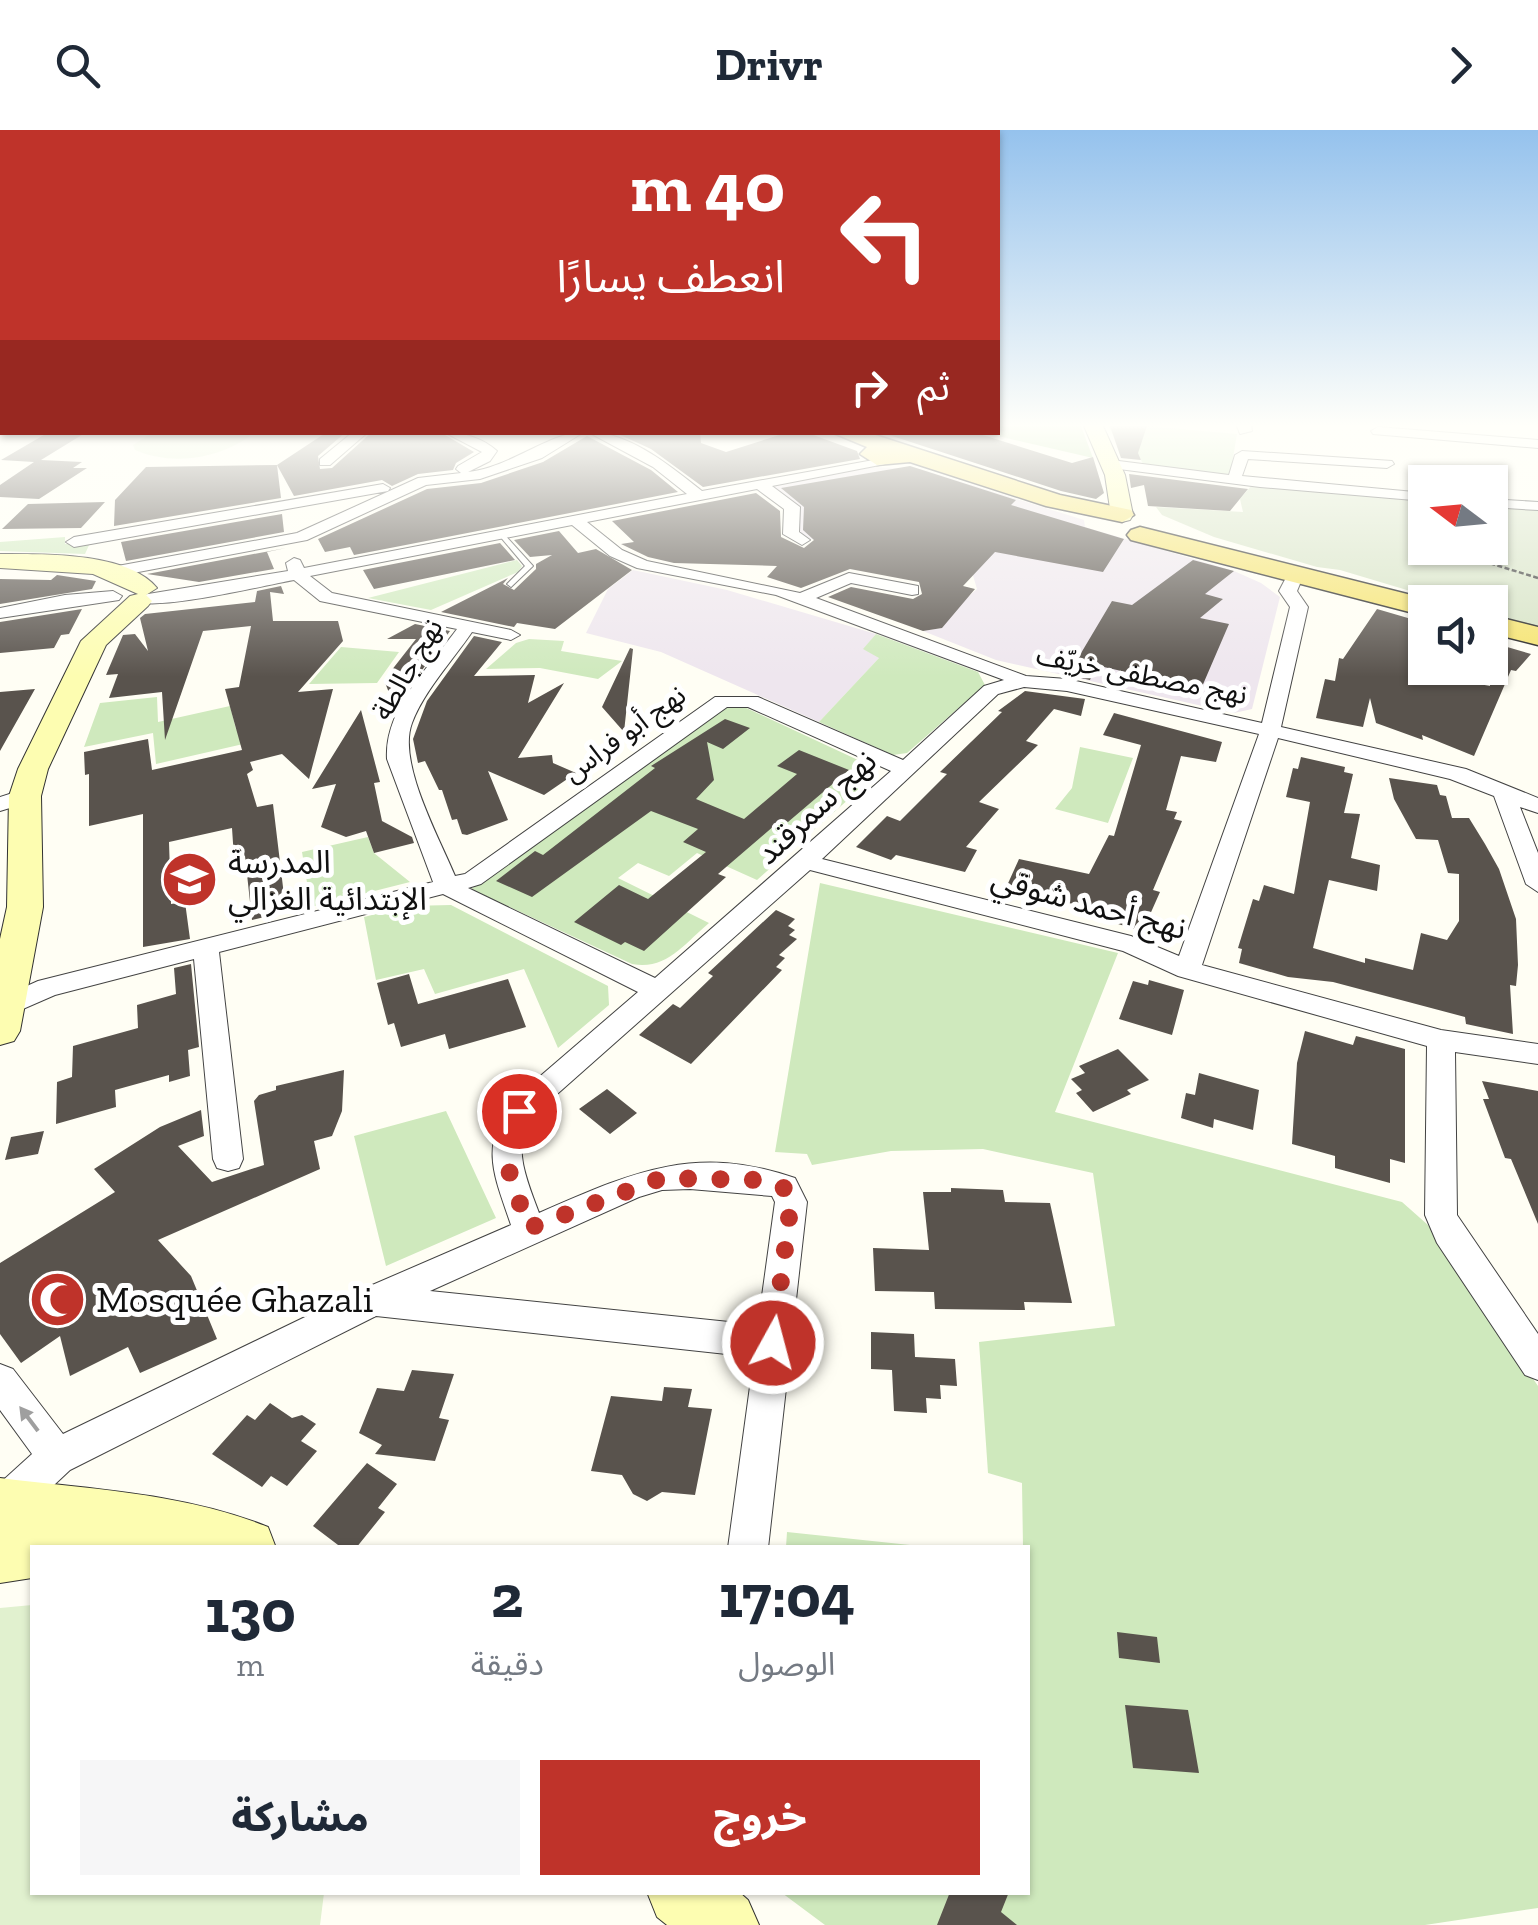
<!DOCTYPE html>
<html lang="ar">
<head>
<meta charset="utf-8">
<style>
  body { margin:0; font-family:"Zilla Slab","Noto Sans Arabic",serif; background:#f6f6f7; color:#1f2937; direction:rtl; height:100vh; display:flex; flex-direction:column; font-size:38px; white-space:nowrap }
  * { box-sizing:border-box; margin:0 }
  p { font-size:32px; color:#747a83 }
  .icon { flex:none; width:55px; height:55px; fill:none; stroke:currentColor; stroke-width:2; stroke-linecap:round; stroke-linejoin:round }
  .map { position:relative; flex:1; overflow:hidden; direction:ltr }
  .drawer { position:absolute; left:30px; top:1415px; width:1000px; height:350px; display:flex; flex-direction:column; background:#fff; border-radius:0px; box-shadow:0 2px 8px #0004; direction:rtl }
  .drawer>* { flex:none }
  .guide { position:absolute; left:0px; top:0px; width:1000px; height:305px; box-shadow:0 2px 8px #0004; direction:rtl; background:#bf332a; color:#fff; overflow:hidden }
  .needle { width:65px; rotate:286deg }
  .controls { position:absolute; left:1408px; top:335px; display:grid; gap:20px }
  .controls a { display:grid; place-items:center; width:100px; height:100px; border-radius:0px; background:#fff; box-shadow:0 2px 8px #0004; font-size:50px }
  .pin { position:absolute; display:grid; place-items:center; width:85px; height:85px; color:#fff; margin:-42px; border:5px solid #fff; border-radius:50%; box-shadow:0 2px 10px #0007 }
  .me { position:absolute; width:110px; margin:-55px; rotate:7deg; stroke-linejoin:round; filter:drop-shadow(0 0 8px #0008) }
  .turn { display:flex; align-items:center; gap:35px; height:210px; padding:0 50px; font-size:45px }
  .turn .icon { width:130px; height:130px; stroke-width:2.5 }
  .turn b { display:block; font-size:70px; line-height:85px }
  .then { display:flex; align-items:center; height:95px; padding:0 50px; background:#0003; gap:20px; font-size:38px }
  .eta { display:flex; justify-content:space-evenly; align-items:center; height:170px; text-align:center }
  .eta b { font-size:60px; font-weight:800; line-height:70px }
  .button { display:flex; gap:20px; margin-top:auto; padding:20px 50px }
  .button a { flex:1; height:115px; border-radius:0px; background:#bf332a; color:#fff; font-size:40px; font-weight:800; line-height:115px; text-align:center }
  .button a+a { background:#f6f6f7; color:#1f2937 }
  header { display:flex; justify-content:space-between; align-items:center; height:130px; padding:0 50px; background:#fff; font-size:45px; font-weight:800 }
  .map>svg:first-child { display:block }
  .industrial { fill:#eee6ee }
  .green { fill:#cfe9bd }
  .forest { fill:#b2da9d }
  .cemetery { fill:#d5e2c4 }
  .pitch { fill:#e1f1cf }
  .building { fill:#59534d }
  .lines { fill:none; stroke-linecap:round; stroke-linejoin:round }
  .service-casing { stroke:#434343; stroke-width:2 }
  .minor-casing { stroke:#434343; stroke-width:2 }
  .secondary-casing { stroke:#323232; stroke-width:2 }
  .primary-casing { stroke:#212121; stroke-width:3 }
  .path { stroke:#323232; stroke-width:2.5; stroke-dasharray:5 2.5; stroke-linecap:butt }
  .service { fill:#fff; fill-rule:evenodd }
  .minor { fill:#fff; fill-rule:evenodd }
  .secondary { fill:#fdfdb1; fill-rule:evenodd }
  .primary { fill:#f5e36e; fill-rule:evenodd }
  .oneway { fill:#9f9f9f }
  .route { stroke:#bf332a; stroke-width:18; stroke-dasharray:0 32.4 }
  .labels { text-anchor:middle; stroke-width:10; stroke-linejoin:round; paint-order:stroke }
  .far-street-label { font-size:28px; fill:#101010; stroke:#fff }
  .street-label { font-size:32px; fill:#101010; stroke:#fff }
  .poi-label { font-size:32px; fill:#101010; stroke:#fff; text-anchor:start }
  .near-poi-label { font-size:38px; fill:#101010; stroke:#fff; text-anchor:start }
</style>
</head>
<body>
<header><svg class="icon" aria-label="forward" viewBox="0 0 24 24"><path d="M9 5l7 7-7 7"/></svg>Drivr<svg class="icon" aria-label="search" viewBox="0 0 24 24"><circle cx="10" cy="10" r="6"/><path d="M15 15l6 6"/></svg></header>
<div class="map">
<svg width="1538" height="1795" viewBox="0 0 1538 1795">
  <rect width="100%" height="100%" fill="#fffef4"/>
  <path class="industrial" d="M872 337 920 339 1084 390 1085 397 1234 441 1261 453 1280 467 1252 579 1234 583 996 530 923 501 942 498 953 480 977 459 971 439 811 409 797 402 799 376 773 357Z
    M633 440 727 460 876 504 864 519 880 527 819 592 661 522 586 503 608 459Z"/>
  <path class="green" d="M1147 296 1237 304 1230 346 1143 334 1133 314H1118L1109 297 1145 300Z
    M65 407V414L90 413 85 424 0 421V412Z
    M517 430 522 436 518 442 431 480 368 468Z
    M876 504 978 542 985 555 907 623 893 625 819 592 879 528 863 519Z
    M529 509 564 511 561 521 622 531 598 549 540 538 486 539 516 513Z
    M341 517 399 522 377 553 309 554Z
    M157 567 158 592 230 576 236 599 252 612 156 634 153 603 84 617 100 573Z
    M742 576 873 637 875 646 757 750 697 723 669 746 638 733 618 748 709 793C685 813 666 841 632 834L471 759 721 577Z
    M1080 617 1133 628 1108 693 1055 679 1072 658Z
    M368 707 374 723 410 752 311 777 302 722Z
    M820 753 1118 823 1055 982 1402 1072 1428 1095 1538 1256V1778L1425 1795H825L782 1763 1028 1762V1418L1023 1417 1022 1353 988 1343 979 1212 1115 1196 1093 1043 983 1019 891 1021 812 1035 807 1024 775 1022Z
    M451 775 608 856 609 875 558 918 524 839 435 864 424 839 376 850 364 787 408 776Z
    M446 981 496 1088 386 1136 354 1006Z
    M787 1402 929 1417H786Z"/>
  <path class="forest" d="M998 296H1081L1093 328 985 303 998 302Z"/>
  <path class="cemetery" d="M1252 355 1425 369V418H1490V375L1538 379V498L1490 485V472H1447L1340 440 1317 437 1214 407 1162 385 1156 377 1243 382 1240 369Z"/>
  <path class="pitch" d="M152 303V302L254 303C222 328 175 337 135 320L133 315Z
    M32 1475V1762L324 1763 320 1795H0V1478Z"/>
  <path class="building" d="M1110 296H1147L1138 323 1141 330 1121 328Z
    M49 302 85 303 41 330 82 332 73 338H87L39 369 0 367V355L34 332 1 330Z
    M327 302H346L318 326 320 339 332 338 372 302H440L474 322 456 333 453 340 418 344 392 356 382 350 294 366 277 335 281 368 114 396 115 370 146 337 277 335Z
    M614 302H700L701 313 726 322 789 302H805L857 321 860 329 703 357 651 319Z
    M880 302H973L1072 333 1093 327 1104 363 1096 369 1061 361Z
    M587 306 651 340 678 362 354 425 350 417 325 422 318 409 427 359 481 353 543 332Z
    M910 336 1016 370 1011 375 1124 409 1103 442 995 422 963 456 975 459 942 498 923 501 828 467 851 457 913 469 922 464 919 452 850 439 801 458 767 447 777 436 674 433 648 427 621 414 634 412 612 391 756 363 780 381 781 407 804 418 814 410 803 400 804 377 781 358Z
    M1129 344 1248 359 1230 381 1148 376 1144 355 1131 358Z
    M105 372 81 398 2 399 28 374Z
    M282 384 284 402 126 431 121 412Z
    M559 401 578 423 596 419 632 440 555 499 517 493 514 497 441 482 508 448 503 454 514 460 536 439V434L552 425 530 427 514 410Z
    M500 413 515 430 374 459 363 440Z
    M286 418 267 422 274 439 199 452 147 444Z
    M1193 430 1234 441 1205 464 1223 469 1200 488 1229 494 1201 559 1095 535 1090 550 1068 545 1112 471 1132 475Z
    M57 445 96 451 92 459 0 474V449L51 450Z
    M281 456 284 464 270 462 273 491H338L343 511 298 562 333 559 309 649 282 624 250 632 253 640 247 644 257 677 273 674 286 782 252 790 245 726 234 728 232 698 169 712 171 774 185 772 190 809 143 817V684L89 696V644L85 645 84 622 148 609 152 640 242 620 225 559 239 557 251 496 203 501 165 610 162 562 109 568 118 544 106 545 123 505 135 504 148 521 140 488 145 484 255 472 257 461Z
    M82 479 69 504 61 505 54 518 0 523V492Z
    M1377 479 1425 493V544L1490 556V512L1531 524 1516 541 1511 540 1474 626 1422 605 1423 610 1376 593 1370 568 1363 597 1316 588 1325 549 1335 551 1339 528 1343 529Z
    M415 494 450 501 395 578 384 550 416 509H387Z
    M474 506 502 512 474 546 535 545 528 573 564 553 518 628 552 625 553 633 576 643 544 665 488 641 508 690 467 705 462 704 457 689 452 690 442 660H439L425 631 418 633 413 609 427 571Z
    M630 518 633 519 624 602 602 577Z
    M35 559 0 621V562Z
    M1025 561 1085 569 1081 586 1054 579 1026 611 1038 615 979 672 999 679 966 717 977 720 965 742 896 725 891 730 856 717 887 686 900 691 947 644 940 642 1002 582 998 581Z
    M361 580 380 652 374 653 382 691 412 707 414 713 374 723 366 701 346 707 321 697 336 654 312 659Z
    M1114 583 1222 612 1216 632 1181 626 1166 680 1177 682 1174 689 1182 691 1153 760 1160 762 1144 798 1135 799 1084 784 1088 777 1005 760 1019 729 1089 744 1109 705 1114 706 1141 615 1103 605Z
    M725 589 750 598 723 619 707 612 714 650 696 669 744 689 797 644 777 636 799 620 849 640 788 692 782 689 718 744 726 747 644 821 625 812 621 815 574 792 619 755 648 769 706 722 683 712 698 699 651 681 532 767 496 751 535 721 543 725 655 638 651 636Z
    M1301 627 1345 637 1344 642 1353 644 1344 683 1360 684 1351 728 1380 735 1377 761 1329 750 1313 818 1365 833V828L1413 840 1421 803 1447 810 1459 791V744L1448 743 1438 710 1416 709 1394 669 1389 648 1437 655 1440 665 1446 666 1452 688H1469L1485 714 1499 739 1516 789 1518 835 1516 856 1510 855 1513 904 1466 894 1465 887 1333 852 1288 847 1239 833 1242 819 1238 818 1253 769 1259 771 1264 755 1294 764 1310 672 1286 667 1293 638 1298 639Z
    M776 780 795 789 788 796 795 800 789 805 797 809 779 825 785 828 776 837 782 840 691 934 639 905 673 874 680 878 713 846 708 843Z
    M191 834 199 917 188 920 190 946 169 952V945L115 960 116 977 56 994 57 952 72 947 73 916 138 898 137 875 176 864 174 838Z
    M409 844 418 874 508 849 526 897 449 919 445 904 401 917 394 893 388 895 377 853Z
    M1149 850 1184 860 1172 905 1119 889 1133 851 1148 855Z
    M1305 901 1353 915 1356 906 1405 919V1033L1390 1029V1053L1335 1038V1026L1292 1014 1297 933Z
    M1118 919 1149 950 1127 960 1131 964 1093 982 1076 963 1082 960 1071 949 1085 943 1079 936Z
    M344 940 342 981 332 1006 314 1011 320 1039 158 1110 191 1146 217 1209 140 1243 128 1217 70 1246 60 1206 21 1233 0 1204V1133L115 1062 94 1039 160 997 201 980 204 1006 178 1016 212 1052 264 1035 254 971 259 965 276 960V956Z
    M1199 943 1259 960 1253 1000 1214 989 1213 998 1181 988 1186 963 1195 965Z
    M1482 951 1538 961V1094L1511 1029 1505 1028 1483 969H1489Z
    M607 959 637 983 610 1004 579 979Z
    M44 1001 38 1024 5 1030 11 1007Z
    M951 1058 1003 1060 1005 1072 1050 1073 1072 1173 1024 1172 1025 1180 935 1179 934 1162 875 1161 873 1118 929 1120 923 1062H951Z
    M871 1202 914 1204 915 1227 955 1229 957 1256 940 1255 941 1269 926 1268 927 1283 894 1281 892 1240 871 1239Z
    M412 1240 454 1244 439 1288 449 1290 435 1331 375 1324 382 1315 359 1303 377 1258 404 1261Z
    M664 1257 692 1259 688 1277 712 1279 695 1365 662 1362 647 1371 633 1364 622 1345 591 1341 611 1266 662 1271Z
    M270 1273 292 1288 302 1285 316 1294 301 1311 317 1321 287 1356 271 1346 262 1357 212 1324 247 1285 255 1290Z
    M367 1333 397 1354 378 1378 385 1382 356 1418H342L313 1396Z
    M1117 1502 1157 1507 1160 1533 1119 1528Z
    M1125 1575 1188 1580 1199 1643 1133 1638Z
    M950 1762H1009L1001 1782 1017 1795H937Z"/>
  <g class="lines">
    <defs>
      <path id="service" d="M502 402 533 436 511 457 507 454 525 436 498 404Z"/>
      <path id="minor" d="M1237 296H1251L1252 301 1240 304Z
        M1378 297 1538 310V318L1373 304 1371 301Z
        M353 302H368L330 335H320V329Z
        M444 302C462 302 483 308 497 321L490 331 468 342C509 338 550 302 584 302L542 328 480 349 426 355 307 410 112 447 104 442 112 437 297 403 418 348 461 343 456 339 458 336 482 322Z
        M588 302C630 302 670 336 702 361L890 327V333L885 334 772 356 800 377 799 402 810 410 802 415 783 404 784 379 757 359 587 392 622 420 647 431 800 463 849 443 918 456V464L912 465 851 453 816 468 1026 546 1067 549 1262 593 1290 477 1279 461 1290 440H1302L1304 444 1297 461 1308 477 1281 597 1466 639 1538 668V683L1520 677 1538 723V762L1526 754 1494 666 1450 649 1278 608 1202 835 1441 900 1538 914V934L1455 922 1457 1085 1538 1204V1250L1525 1245 1437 1113 1425 1085 1427 916 1178 846 1123 821 810 740 529 989C512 1019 528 1053 539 1083 631 1043 694 1013 795 1048L807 1072 768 1418H728L754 1227 376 1186 70 1340 20 1387 14 1402 0 1408V1353L32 1324 0 1280V1234L13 1239 63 1304 363 1159 511 1095C495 1047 480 1020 509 973L638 862 443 764 219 822 243 1029 239 1038 228 1041 217 1038 213 1029 194 829 55 865 0 889V868L38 851 433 752 387 629C384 579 429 537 457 499L320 471 294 450C266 455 151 483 133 470L142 465 288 441 286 433 294 428 300 430 304 438 687 364 653 337ZM572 395 610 426 637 438 776 465 1004 550 984 556 903 630 758 567H715L465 744 455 746C439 707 397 632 412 593 424 561 453 530 472 502L511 510 520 505 511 500 332 463 310 446ZM1024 557 1067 561 1259 604 1179 826 1131 806 822 729 998 564ZM727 577H748L891 641 655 848 468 758 481 754ZM690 1059 772 1066 775 1072 758 1195 430 1161 639 1067 662 1060Z
        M1242 321 1392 331 1394 334 1387 338 1248 329 1242 346 1425 363V371L1260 357 1111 338 1104 334 1111 330 1229 345 1235 325Z
        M383 354 390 358 388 361 74 417 66 412 74 407Z
        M1490 369 1538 372V380L1490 377Z
        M113 461 122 466 119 470 0 488V478L65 465Z
        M25 659 36 666 33 671 0 681V667Z"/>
      <path id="secondary" d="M1084 296H1103L1125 345 1133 385 1130 390 1122 392 1111 385 1105 345Z
        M0 424C43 424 128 422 157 458L146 465 152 471 148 476 106 515 48 639 41 666 43 777 20 901 14 911 0 915V809L7 777 9 666 18 639 81 511 130 466 138 464 93 444 0 438Z
        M0 1348C89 1359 184 1363 268 1397L276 1418H32V1448L0 1453Z
        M647 1762H739L748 1770 759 1795H667L657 1787Z"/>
      <path id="primary" d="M831 302H866L1060 365 1131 380 1134 385 1122 392 1046 376 910 332 877 335 860 324 867 317Z
        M1140 397 1435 471 1436 472H1425V486L1131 410 1127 405 1131 400Z
        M1490 485 1538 497V515L1490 503Z"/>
    </defs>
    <use href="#service" class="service-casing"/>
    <use href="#minor" class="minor-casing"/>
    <use href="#secondary" class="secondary-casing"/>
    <use href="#primary" class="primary-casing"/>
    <path class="path" d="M1440 418 1538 448"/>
    <use href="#service" class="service"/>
    <use href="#minor" class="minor"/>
    <use href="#secondary" class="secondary"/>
    <use href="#primary" class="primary"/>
  </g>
  <defs><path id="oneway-solid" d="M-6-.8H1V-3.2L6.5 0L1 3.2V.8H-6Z" transform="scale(2.5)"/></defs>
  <use class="oneway" href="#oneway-solid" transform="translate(29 1289) rotate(-127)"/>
  <linearGradient id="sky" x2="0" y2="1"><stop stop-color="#95c2ed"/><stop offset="0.54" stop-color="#fffffa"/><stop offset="1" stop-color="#fffffa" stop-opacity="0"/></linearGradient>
  <rect width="1538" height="547" fill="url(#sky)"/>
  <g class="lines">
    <path class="route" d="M519 981C491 1017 516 1059 529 1098L662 1048 764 1050 786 1059 791 1072 773 1213"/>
  </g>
  <defs>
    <symbol id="school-disc" viewBox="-11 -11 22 22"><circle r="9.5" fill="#bf332a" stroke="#fff"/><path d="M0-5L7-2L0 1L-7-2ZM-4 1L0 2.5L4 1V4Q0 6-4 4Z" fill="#fff"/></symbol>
    <symbol id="mosque-disc" viewBox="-11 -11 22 22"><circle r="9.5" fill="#bf332a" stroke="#fff"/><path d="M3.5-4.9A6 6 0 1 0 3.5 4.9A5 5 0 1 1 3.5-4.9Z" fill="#fff"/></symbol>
  </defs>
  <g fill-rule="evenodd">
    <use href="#school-disc" x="158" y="718" width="63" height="63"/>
    <use href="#mosque-disc" x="26" y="1138" width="63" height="63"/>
  </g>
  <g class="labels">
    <g class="far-street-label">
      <text transform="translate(407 539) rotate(-60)" y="10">نهج جالطة</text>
      <text transform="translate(1142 544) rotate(11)" y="10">نهج مصطفى خريّف</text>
      <text transform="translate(624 603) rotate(-36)" y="10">نهج أبو فراس</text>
    </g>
    <g class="street-label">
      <text transform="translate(816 677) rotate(-43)" y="11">نهج سمرقند</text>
      <text transform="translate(1089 773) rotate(15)" y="11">نهج أحمد شوقي</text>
    </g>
    <g class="poi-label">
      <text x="228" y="743">المدرسة<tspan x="228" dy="37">الإبتدائية الغزالي</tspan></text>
    </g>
    <g class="near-poi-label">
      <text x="96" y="1182">Mosquée Ghazali</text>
    </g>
  </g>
</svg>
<div class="controls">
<a><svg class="needle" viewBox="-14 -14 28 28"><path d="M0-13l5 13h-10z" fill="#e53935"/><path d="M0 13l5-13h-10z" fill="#747a83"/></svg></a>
<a><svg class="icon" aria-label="sound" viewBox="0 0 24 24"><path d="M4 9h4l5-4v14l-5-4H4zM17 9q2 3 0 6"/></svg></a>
</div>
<div class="pin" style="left:519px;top:981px;background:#d93025"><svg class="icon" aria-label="arrive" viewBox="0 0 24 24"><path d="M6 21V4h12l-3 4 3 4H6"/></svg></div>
<svg class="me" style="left:773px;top:1213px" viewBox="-20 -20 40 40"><circle r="17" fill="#bf332a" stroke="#fff" stroke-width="3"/><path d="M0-11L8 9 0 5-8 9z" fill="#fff"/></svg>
<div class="guide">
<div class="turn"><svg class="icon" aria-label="left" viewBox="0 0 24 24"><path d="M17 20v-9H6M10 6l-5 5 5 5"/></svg><div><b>40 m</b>انعطف يسارًا</div></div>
<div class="then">ثم<svg class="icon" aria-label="right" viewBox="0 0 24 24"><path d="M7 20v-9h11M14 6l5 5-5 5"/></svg></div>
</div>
<section class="drawer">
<div class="eta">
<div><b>17:04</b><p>الوصول</p></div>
<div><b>2</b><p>دقيقة</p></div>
<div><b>130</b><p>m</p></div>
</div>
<div class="button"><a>خروج</a><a>مشاركة</a></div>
</section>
</div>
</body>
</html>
